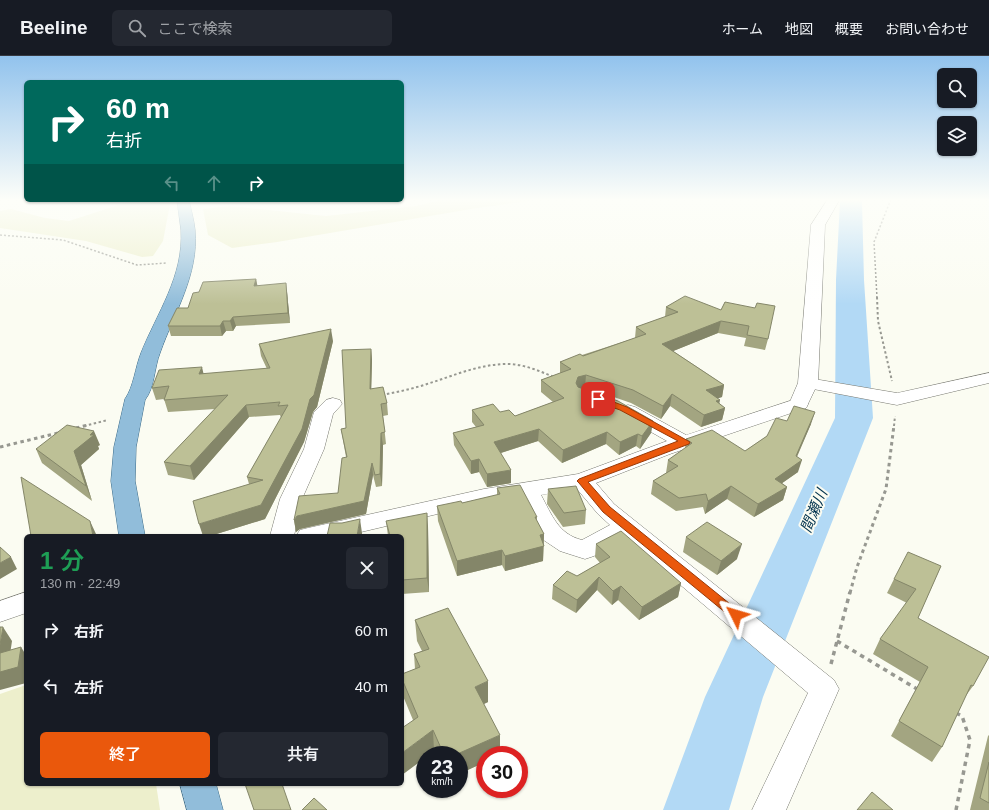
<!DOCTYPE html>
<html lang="ja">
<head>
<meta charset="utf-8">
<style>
  body { margin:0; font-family:Helvetica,"Noto Sans JP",sans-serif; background:#242831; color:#f1f3f6; height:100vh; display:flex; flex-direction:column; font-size:15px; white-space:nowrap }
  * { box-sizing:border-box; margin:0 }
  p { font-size:13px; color:#9ea1a6 }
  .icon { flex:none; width:22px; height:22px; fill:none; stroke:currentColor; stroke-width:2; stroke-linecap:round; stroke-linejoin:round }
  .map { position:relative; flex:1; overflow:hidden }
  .sheet { position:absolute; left:24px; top:478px; width:380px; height:252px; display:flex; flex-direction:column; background:#171b24; border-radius:6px; box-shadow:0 1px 3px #0004 }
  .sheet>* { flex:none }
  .hud { position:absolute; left:24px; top:24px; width:380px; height:122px; border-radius:6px; box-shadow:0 1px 3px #0004; background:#00695c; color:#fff; overflow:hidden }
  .tools { position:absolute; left:937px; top:12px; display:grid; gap:8px }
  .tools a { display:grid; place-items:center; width:40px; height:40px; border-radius:6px; background:#171b24; box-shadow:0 1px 3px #0004; font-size:20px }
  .speed { position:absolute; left:416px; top:690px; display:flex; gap:8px; font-size:20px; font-weight:700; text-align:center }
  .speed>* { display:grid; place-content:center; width:52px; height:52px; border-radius:50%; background:#171b24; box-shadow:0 1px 3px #0004; line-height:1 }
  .speed small { font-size:10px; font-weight:400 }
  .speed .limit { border:6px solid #d22; background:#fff; color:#111 }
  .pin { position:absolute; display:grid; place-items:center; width:34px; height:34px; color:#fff; margin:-17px; border-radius:8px; box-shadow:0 2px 6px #0006 }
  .me { position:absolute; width:44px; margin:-22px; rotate:310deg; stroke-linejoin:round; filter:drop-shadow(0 0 3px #0008) }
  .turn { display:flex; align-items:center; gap:14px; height:84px; padding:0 16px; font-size:18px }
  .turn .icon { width:52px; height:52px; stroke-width:2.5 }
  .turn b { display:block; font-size:28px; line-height:34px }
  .lanes { display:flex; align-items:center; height:38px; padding:0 16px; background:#0003; justify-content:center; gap:20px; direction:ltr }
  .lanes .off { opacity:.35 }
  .round { display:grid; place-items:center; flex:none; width:42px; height:42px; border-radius:6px; background:#242831 }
  .head { display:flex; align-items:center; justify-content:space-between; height:68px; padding:0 16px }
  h1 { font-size:24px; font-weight:600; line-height:30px; color:#1e9e55 }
  .primary-button { display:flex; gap:8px; margin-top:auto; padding:8px 16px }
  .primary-button a { flex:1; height:46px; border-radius:6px; background:#ea580c; color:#fff; font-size:16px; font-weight:600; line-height:46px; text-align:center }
  .primary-button a+a { background:#242831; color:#f1f3f6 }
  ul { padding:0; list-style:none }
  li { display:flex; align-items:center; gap:12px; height:56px; padding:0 16px }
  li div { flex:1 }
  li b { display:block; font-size:15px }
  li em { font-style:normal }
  header { display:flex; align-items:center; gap:24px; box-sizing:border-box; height:56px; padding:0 20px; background:#171b24; border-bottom:1px solid #363941 }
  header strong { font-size:19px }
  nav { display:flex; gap:22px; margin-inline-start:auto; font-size:14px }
  .search { width:280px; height:36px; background:#242831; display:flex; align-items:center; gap:10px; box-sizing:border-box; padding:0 14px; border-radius:6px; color:#9ea1a6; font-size:15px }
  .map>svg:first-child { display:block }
  .green { fill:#edefcc }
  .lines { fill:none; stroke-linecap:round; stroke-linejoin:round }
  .river { fill:#b2d9f5; fill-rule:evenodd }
  .minor-casing { stroke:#777870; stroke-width:1 }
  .tertiary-casing { stroke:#777870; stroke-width:1 }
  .primary-casing { stroke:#3b6b89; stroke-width:1 }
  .path-far3 { stroke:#979891; stroke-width:1.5; stroke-dasharray:2 2; stroke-linecap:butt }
  .path-far2 { stroke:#979891; stroke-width:2; stroke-dasharray:2.5 2.5; stroke-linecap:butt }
  .path-far1 { stroke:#979891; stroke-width:3; stroke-dasharray:3.5 3.5; stroke-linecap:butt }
  .path { stroke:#979891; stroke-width:3.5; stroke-dasharray:4.5 4.5; stroke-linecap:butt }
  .minor { fill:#fff; fill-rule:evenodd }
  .tertiary { fill:#fff; fill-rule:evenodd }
  .primary { fill:#91bdda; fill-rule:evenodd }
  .wall { fill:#a3a581 }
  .shaded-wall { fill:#848669 }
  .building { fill:#bdc096; stroke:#848669 }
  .route { fill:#ea580c; stroke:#983908 }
  .labels { text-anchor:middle; stroke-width:4; stroke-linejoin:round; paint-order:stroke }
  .water-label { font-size:15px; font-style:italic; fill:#00324d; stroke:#fbfcf2 }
</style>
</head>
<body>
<header>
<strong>Beeline</strong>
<div class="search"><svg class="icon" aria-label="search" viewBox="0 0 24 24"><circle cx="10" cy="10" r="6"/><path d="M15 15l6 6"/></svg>ここで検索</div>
<nav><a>ホーム</a><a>地図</a><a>概要</a><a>お問い合わせ</a></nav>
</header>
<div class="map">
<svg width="989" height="754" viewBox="0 0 989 754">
  <rect width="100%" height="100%" fill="#fbfcf2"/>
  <path class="green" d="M445 143H544L477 152 277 186 232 192 208 179 203 153 229 150 326 160 416 150Z
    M134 144H169L170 148 163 185 153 200 142 201 86 185 0 172V155L11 153 45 162 69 165Z
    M26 629V728H156L160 754H0V638Z"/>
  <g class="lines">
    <path class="river" d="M841 143H864L862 146 864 224 873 362 763 641 729 754H663L705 641 835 362 836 224 840 145Z"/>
    <defs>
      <path id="minor" d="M989 317V327L897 349 808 332 802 331 799 327 802 323 808 322 897 337Z
        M333 342 340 344 342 348 333 358 324 393 302 443 294 480H270L280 443 304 393 314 356 326 344Z
        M799 342 806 344 808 348 806 352 670 398 596 427 614 448 834 624 839 633 786 754H752L808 637 625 482 594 500 585 503 560 495 542 483 520 442 484 447 344 480H296L300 474 308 472 484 433 578 418 667 385 621 359 618 355 621 351 628 349 635 351 686 379ZM577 433 598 458 610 469 582 484C558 478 552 459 541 439Z
        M26 536V557L0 566V545Z"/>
      <path id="tertiary" d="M828 143H840L825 169 818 327 806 352 799 354 792 352 789 348 798 327 811 169Z"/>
      <path id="primary" d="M177 144H189C191 154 194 164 195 174 199 219 174 257 160 297 154 312 155 331 145 344L136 391 135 425 145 480H119L111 425 114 391 125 343C134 330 135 312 141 297 157 257 184 220 181 174 180 164 178 154 177 144Z
        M180 728H216L223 754H187Z"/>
    </defs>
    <use href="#minor" class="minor-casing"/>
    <use href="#tertiary" class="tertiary-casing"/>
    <use href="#primary" class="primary-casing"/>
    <path class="path-far3" d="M0 179 63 184 137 209 167 207
      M877 242 874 186 891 143"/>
    <path class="path-far2" d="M877 241 878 265 892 325
      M382 339C397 336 412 333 427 328 453 320 479 308 507 308 524 308 539 315 554 321
      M84 370 108 364
      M894 370 895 360"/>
    <path class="path-far1" d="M76 372 88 369
      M0 391 58 377
      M850 537 857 511 886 433 894 369"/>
    <path class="path" d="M837 585 917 633
      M831 608 850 536
      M956 657 962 660 970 684 956 754"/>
    <use href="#minor" class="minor"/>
    <use href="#tertiary" class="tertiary"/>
    <use href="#primary" class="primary"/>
  </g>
  <path class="wall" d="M256 223 257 230 287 236 290 267 236 270 233 275H226L222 280H171L168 270 188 252 199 236Z
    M725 246 768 283 765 294 744 290 746 282 718 277 673 295 724 329 722 341 718 342 719 347 725 352 722 364 701 371 670 350 661 363 631 347 585 331 580 332 653 365 651 377 640 393 636 390 619 399 606 388 562 407 538 385 501 397 511 427 487 431 479 416 471 418 454 389 453 377 476 371 472 366V354L500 356 515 360 553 346 541 336V324L560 317V306L635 282 636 271 665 261 666 251 721 254Z
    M333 285 317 351 313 356 304 386 265 463 210 480H203L249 428 247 421 281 362 280 359 249 361 194 424 168 419 164 406 215 353 168 356 164 343 156 344 152 332 204 318 267 313 261 300 259 288Z
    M371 293 372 304 371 333 387 347 388 359 383 360 386 388 383 389 382 430 376 431 373 419 366 458 300 473 296 476 294 464 338 437 346 401 341 373 346 372Z
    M787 365 811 368 797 401 798 416 782 427 787 431 783 444 754 461 727 443 705 458 703 451 676 455 651 438 653 425 666 417 668 404 685 393 686 383 745 395 767 380Z
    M100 389 98 390 99 393 81 409 92 445 42 407 36 393Z
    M497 432 537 461V465L544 478 543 505 505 515 502 509 457 520 438 465 437 450 462 447 497 439Z
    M548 433 586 454 585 468 563 471 547 448Z
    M386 465 428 470 429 536 402 538V480H388Z
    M686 481 737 503 717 519 683 496Z
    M596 488 681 527 678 541 639 564 618 544 612 549 597 534 576 557 552 543 553 529 577 520 600 507 595 501Z
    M941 510 918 562 973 630 965 641 942 691 932 706 891 680 920 626 873 598 880 583 907 547 887 537 894 523Z
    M415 564 488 646 484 648 485 706 459 718V699H436L434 695 413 664 403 640 402 634V618L415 613 414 598 422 595 417 585Z
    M989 679V754H970L988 680Z"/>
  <path class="shaded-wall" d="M256 223 258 232 254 230Z
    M286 227 287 236 290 267 288 257Z
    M233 261 236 270 233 275 230 265Z
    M223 265 226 275 222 280 220 270Z
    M721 265 718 277 661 300 662 288Z
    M331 273 333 285 317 351 313 356 304 386 265 463 210 480H203L199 468 261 449 310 343Z
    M371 293 372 304 371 344 370 333Z
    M202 311 205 324 199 318Z
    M586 319 585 331 577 333 576 327 578 321Z
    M724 329 722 341 703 347 706 334Z
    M672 338 670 350 661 363 663 350Z
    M720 344 718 354 725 352 722 364 701 371 704 359 716 345Z
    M246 349 249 361 194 424 190 410Z
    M815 356 811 368 793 409 802 404 798 416 771 435 775 423 796 400Z
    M653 365 651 377 640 393 642 380Z
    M539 373 538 385 494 399V386Z
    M94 375 100 389 98 390 99 393 81 409 92 445 86 430 74 395Z
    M607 376 606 388 562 407 563 394Z
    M381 377 383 389 382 430 380 418Z
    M638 378 636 390 619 399 620 386Z
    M479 403V416L471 418V405Z
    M372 407 373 419 366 458 300 473 296 476 294 464 297 460 364 445Z
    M511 414V427L487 431V418Z
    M731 430 727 443 705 458 708 445Z
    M787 431 783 444 754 461 758 448Z
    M427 457 428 470 429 536 427 522Z
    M360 463 362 477V480H357Z
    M90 465 96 478V480H93Z
    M544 478 543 505 505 515V500L540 479Z
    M742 488 737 503 717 519 721 505Z
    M502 494V509L457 520V505Z
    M11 501 17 513 0 523V507Z
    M599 521 597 534 576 557 577 544Z
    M681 527 678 541 639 564 642 551Z
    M621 530 618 544 612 549 613 535Z
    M3 571 12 585 8 612 0 599V589Z
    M21 591 26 599V627L0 634V616Z
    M488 625V646L475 652V631Z
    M433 674 434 695 429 699H425V702L402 719V697Z
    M500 679V699H485V706L459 718V699H455Z"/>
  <path class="building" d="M256 223 254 230 286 227 288 257 233 261 230 265H223L220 270H168L177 252H188L193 237 199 236 203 226Z
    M685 240 721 254 725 246 755 252 757 247 775 250 768 283 747 279 749 270 721 265 662 288 724 329 706 334 720 344 716 345 725 352 704 359 672 338 663 350 633 334 586 319 578 321 576 327 578 331 618 345 653 365 642 380 638 378 620 386 607 376 563 394 539 373 494 386 511 414 487 418 479 403 471 405 453 377 484 369 472 354 493 348 500 356 509 354 515 360 564 342 541 324 571 313 560 306 580 298 583 300 646 278 636 271 678 256 666 251Z
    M331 273 314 339 310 343 302 373 261 449 199 468 193 445 263 424 247 421 288 349 278 350 280 346 246 349 190 410 164 406 228 339 164 344 169 330 152 332 159 314 202 311 199 318 270 312 259 288Z
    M371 293 370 333 383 331 387 347 381 348 385 376 381 377 380 418 375 419 372 407 364 445 297 460 294 464 299 440 338 437 342 402 347 401 341 373 346 372 342 294Z
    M794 350 815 356 796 400 802 404 775 423 787 431 758 448 731 430 708 445 706 438 679 442 653 425 678 410 668 404 692 387 686 383 692 381 712 374 745 395 767 380 776 362 787 365Z
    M67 369 94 375 90 379H94L74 395 86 430 36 393Z
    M21 421 90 465 93 480H31Z
    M520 429 537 461H535L544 478 540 479 544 490 505 500 502 494 457 505 437 450 461 445 462 447 500 438 497 432Z
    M576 430 586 454 564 457 548 433Z
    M427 457V522L402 524V480H390L386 465Z
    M360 463 357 480H327L330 467H342Z
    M707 466 742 488 721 505 686 481Z
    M621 475 681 527 642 551 621 530 613 535 599 521 577 544 553 529 567 515 577 520 610 501 596 488Z
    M0 491 11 501 0 507Z
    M908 496 941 510 918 562 989 601 973 630 971 629 942 691 899 665 928 611 880 583 916 533 894 523Z
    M448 552 488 625 475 631 500 679 455 699H444L433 674 402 697V672L418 661 402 623V618L420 611 414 598 429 593 415 564Z
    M0 571H3L0 589Z
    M21 591 18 611 0 616V597Z
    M989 706V747L980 742Z
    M245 728H282L291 754H254Z
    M872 736 893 754H857Z
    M314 742 327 754H302Z"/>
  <linearGradient id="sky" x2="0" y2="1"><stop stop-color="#92c3ed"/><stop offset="0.58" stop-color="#fdfef9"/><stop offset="1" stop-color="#fdfef9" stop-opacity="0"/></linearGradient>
  <rect width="989" height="248" fill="url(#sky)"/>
  <path class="route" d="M598 340 627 351 690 386 689 388 588 426 610 451 740 556 742 559 740 562 736 564 732 562 603 456 579 427 577 425 579 423 678 385 620 354 595 345 594 343 595 341Z"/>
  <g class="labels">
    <g class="water-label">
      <text transform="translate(814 455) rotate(-67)" y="5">間瀬川</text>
    </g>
  </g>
</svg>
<div class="tools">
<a><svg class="icon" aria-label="search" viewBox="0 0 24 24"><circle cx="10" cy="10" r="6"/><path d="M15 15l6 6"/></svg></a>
<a><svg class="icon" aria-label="layers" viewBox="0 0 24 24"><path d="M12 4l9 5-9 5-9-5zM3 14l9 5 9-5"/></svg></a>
</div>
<div class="speed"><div>23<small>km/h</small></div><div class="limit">30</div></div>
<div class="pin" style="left:598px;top:343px;background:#d93025"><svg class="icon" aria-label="arrive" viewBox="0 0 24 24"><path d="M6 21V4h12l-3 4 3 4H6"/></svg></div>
<svg class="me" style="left:736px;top:559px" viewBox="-20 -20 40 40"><path d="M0-17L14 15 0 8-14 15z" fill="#ea580c" stroke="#fff" stroke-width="4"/></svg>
<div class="hud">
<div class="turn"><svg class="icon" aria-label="right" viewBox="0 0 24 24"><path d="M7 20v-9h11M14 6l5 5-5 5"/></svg><div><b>60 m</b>右折</div></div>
<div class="lanes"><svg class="icon off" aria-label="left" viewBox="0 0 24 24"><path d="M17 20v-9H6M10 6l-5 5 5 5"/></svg><svg class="icon off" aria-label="ahead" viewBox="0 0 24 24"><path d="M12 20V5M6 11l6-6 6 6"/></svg><svg class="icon" aria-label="right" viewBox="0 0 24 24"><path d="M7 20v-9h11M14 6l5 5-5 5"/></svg></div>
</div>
<section class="sheet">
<div class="head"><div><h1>1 分</h1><p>130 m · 22:49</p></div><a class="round"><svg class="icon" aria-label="close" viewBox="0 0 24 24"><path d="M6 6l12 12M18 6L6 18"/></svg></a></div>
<ul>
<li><svg class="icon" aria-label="right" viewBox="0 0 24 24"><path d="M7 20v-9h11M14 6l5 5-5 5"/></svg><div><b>右折</b></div><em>60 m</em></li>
<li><svg class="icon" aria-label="left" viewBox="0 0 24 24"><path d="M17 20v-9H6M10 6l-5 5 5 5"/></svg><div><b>左折</b></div><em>40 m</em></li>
</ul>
<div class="primary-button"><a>終了</a><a>共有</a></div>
</section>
</div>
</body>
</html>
